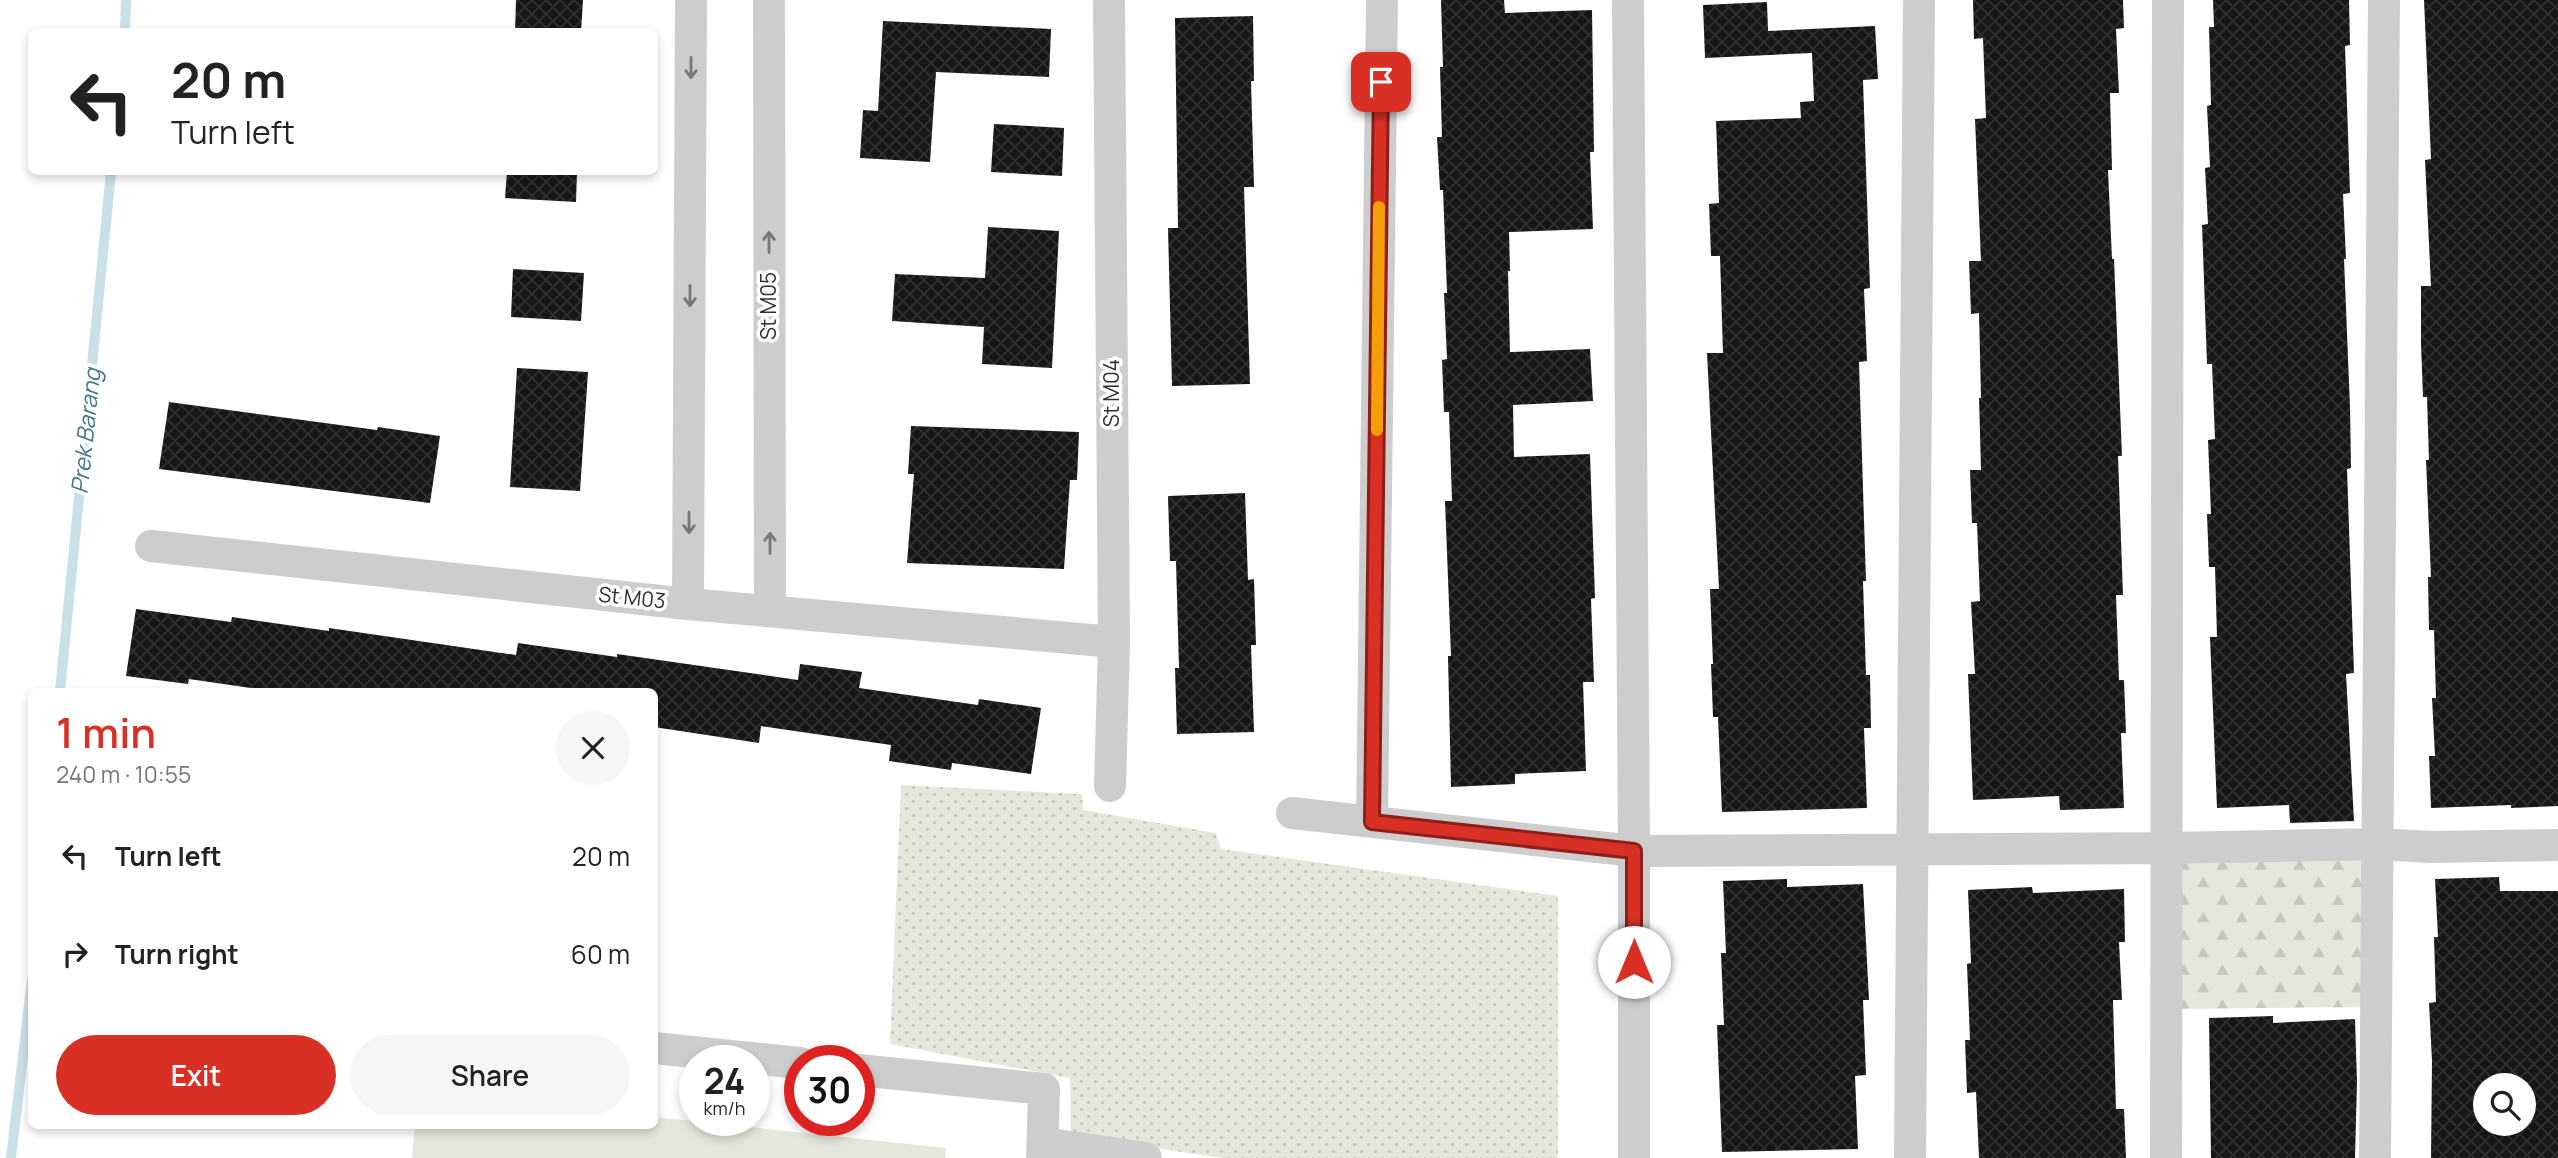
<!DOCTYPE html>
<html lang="en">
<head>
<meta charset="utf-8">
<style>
  body { margin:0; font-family:Manrope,sans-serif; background:#f6f6f6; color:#222; height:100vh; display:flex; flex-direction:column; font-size:26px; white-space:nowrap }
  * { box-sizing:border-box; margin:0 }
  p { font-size:23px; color:#767676 }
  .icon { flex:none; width:38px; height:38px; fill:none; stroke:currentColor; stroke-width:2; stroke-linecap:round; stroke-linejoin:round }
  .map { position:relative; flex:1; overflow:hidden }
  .sheet { position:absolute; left:28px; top:688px; width:630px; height:441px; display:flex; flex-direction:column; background:#fff; border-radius:10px; box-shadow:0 4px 10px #0003 }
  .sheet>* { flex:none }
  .banner { position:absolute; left:28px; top:28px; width:630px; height:147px; border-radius:10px; box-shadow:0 4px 10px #0003; background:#fff; color:#222; overflow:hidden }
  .controls { position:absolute; left:2473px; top:1073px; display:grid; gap:14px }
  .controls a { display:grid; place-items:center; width:63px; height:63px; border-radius:50%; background:#fff; box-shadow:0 4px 10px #0003; font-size:35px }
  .speed { position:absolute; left:679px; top:1045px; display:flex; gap:14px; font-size:35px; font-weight:700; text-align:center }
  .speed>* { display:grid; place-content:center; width:91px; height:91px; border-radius:50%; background:#fff; box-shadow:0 4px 10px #0003; line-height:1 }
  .speed small { font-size:18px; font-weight:400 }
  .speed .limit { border:10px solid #d22; background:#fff; color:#111 }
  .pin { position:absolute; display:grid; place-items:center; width:60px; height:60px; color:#fff; margin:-30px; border-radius:14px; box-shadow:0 4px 10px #0006 }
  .me { position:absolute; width:77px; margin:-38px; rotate:0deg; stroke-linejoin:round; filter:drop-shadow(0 0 5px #0008) }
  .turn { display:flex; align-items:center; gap:24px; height:147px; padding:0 28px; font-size:32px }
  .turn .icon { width:91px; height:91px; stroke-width:2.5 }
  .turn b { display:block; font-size:49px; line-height:60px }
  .round { display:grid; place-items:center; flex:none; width:74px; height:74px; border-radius:37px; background:#f6f6f6 }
  .summary { display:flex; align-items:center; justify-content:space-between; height:119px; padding:0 28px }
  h1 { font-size:42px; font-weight:600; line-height:52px; color:#d93025 }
  .action { display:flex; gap:14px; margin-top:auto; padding:14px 28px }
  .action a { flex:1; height:80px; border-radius:42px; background:#d93025; color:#fff; font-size:28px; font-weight:600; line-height:80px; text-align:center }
  .action a+a { background:#f6f6f6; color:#222 }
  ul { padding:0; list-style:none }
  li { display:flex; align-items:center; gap:21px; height:98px; padding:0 28px }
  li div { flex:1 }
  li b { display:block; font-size:26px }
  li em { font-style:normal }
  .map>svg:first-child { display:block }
  .grass { fill:url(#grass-dots) }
  .forest { fill:url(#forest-firs) }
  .garden { fill:#e4e8dc }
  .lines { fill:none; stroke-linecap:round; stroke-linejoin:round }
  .stream { stroke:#cae0e7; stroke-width:10 }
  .building { fill:url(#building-cross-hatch); fill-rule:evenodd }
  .minor { stroke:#cdcdcd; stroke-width:32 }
  .oneway { stroke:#777 }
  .route-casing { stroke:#8d1f18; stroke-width:18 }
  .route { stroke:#d93025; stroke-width:12 }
  .slow { stroke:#f59e0b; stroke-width:12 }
  .labels { text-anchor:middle; stroke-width:7; stroke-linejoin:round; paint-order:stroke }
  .street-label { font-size:21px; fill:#303030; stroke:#fff }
  .water-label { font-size:23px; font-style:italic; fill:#44788b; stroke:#fff }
</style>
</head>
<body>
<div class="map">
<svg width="2558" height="1158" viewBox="0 0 2558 1158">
  <defs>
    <pattern id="grass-dots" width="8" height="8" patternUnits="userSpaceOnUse" patternTransform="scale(1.75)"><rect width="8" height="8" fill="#e4e8dc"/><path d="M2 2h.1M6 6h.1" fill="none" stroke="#c4c7bd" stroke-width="1.8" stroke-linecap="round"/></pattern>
    <pattern id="forest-firs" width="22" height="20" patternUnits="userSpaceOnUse" patternTransform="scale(1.75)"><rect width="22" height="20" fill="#e4e8dc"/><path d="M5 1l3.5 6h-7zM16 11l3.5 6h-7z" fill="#c4c7bd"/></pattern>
    <pattern id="building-cross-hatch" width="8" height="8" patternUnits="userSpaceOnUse" patternTransform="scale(1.75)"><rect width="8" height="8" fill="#171717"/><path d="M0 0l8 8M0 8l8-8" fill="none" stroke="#303030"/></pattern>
  </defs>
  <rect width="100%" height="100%" fill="#fff"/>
  <path class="grass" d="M901 785 1082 794 1083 810 1216 833 1221 849 1558 896V1158H1223L1071 1136 1070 1078 890 1044Z"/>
  <path class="forest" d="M2378 844 2376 1007 2166 1009 2167 848Z"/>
  <path class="garden" d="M655 1117 946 1148 945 1158H412L415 1125H654Z"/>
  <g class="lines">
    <path class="stream" d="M125 32 126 0
      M60 691 111 172
      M11 1158 32 979"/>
  </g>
  <path class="building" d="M516 0H583L581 32H515Z
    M1441 0H1504L1505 13 1592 10 1594 152H1590L1593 229 1509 232 1510 271H1508L1510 352 1590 349 1593 401 1513 405 1514 457 1590 454 1595 598 1591 599 1594 682H1583L1586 771 1515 774V784L1451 787 1448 656H1451L1445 501H1452L1449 412H1444L1442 360 1447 359 1444 293H1447L1443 190H1440L1437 137H1442L1440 67H1443Z
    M1973 0H2123L2124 28 2116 29 2119 93H2110L2112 170H2108L2112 259H2114L2122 456H2118L2123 595H2116L2119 680H2124L2126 733H2121L2124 808 2060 810 2059 796 1973 800 1968 674H1975L1971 602 1980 601 1977 523H1972L1970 470H1981L1979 398H1981L1979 313 1971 314 1969 261H1981L1975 119 1986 118 1983 38 1974 39Z
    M2213 0H2349L2350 45 2345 46 2350 193 2343 194 2346 259H2344L2350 407 2351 468 2347 469 2354 673 2346 674 2354 821 2290 823 2289 805 2217 808 2210 637H2217L2215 567H2209L2207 514H2211L2208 440 2215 439 2212 364H2207L2202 225 2208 224 2205 168 2210 167 2207 106 2211 105 2209 27H2214Z
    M2424 0H2558V806L2511 808V805L2431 808 2429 756H2435L2432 698H2436L2434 630H2429L2428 577H2431L2426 460H2429L2427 397H2423L2421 344V286H2431L2425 160 2431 159Z
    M1767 2 1768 31 1875 26 1878 79 1863 80 1870 288 1864 289 1867 361 1859 362 1864 520 1866 581H1863L1866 675H1870L1871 728H1864L1867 808 1722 812 1718 717H1713L1711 664H1713L1710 589H1719L1707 353H1723L1720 256H1711L1709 204 1719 203 1716 121 1801 118 1800 102 1814 101 1812 53 1705 58 1703 5Z
    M1253 16 1254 81H1251L1254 187H1244L1250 384 1172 386 1168 228H1178L1175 18Z
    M883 21 1051 29 1049 77 936 72 930 162 860 158 863 110 878 111Z
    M994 124 1064 128 1062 176 991 172Z
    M507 172H577L576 202 505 198Z
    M988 227 1059 231 1052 368 982 364 984 327 892 321 895 274 985 278Z
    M513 269 584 273 581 321 511 317Z
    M517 368 588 372 580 491 510 487Z
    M169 402 377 430 378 427 440 436 430 503 159 469Z
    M911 426 1079 432 1077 480H1070L1064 569 907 563 914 474H908Z
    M1245 493 1248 580 1254 579 1256 645H1251L1254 732 1177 734 1175 668H1179L1176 561H1170L1168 496Z
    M136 609 231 622 232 617 329 631V628L516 655 518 643 617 657V654L798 680 800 664 862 672 859 688 978 705 979 699 1041 708 1031 774 952 763 951 770 889 761 891 745 761 726 759 743 654 727V691H272L189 679 188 684 126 676Z
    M2499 877 2500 891H2558V1158H2431L2432 1061 2429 1003 2436 1002 2434 937H2438L2435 879ZM2485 1085H2524V1124H2485Z
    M1787 879V887L1863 884 1869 1000H1863L1866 1075 1855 1076 1858 1149 1722 1152 1717 1025H1724L1721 953H1726L1723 881Z
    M2032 887 2033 893 2124 889 2125 942H2119L2122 1000H2113L2116 1109H2124L2126 1158H1979L1976 1092 1967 1093 1965 1040H1970L1967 964 1971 963 1968 890Z
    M2273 1016V1023L2355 1019 2357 1082 2355 1158H2211L2209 1018Z"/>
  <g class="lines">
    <path class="minor" d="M769 0 770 611
      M1109 0 1114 642 1110 786
      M1628 0 1634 851V1158
      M151 546 688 604 1114 642
      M688 604 691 0
      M1292 813 1634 851 2167 848 2378 844 2431 847 2558 845
      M1372 822 1382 0
      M654 1048 800 1063
      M859 1070 1044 1089 1042 1158
      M1043 1143 1146 1158
      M1910 1158 1919 0
      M2166 1158 2168 0
      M2375 1158 2384 0"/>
  </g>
  <defs><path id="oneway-shaft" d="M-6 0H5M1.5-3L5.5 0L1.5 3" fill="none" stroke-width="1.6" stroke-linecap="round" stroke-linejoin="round" transform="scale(1.75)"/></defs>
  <g class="oneway">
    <use href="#oneway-shaft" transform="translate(691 68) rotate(90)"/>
    <use href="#oneway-shaft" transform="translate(769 242) rotate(-90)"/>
    <use href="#oneway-shaft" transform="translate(690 296) rotate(90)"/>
    <use href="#oneway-shaft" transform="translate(689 523) rotate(90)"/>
    <use href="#oneway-shaft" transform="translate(770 543) rotate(-90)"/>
  </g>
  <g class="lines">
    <defs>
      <path id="route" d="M1381 82 1372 822 1634 851V962"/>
    </defs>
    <use href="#route" class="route-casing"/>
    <use href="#route" class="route"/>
    <path class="slow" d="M1377 430 1379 207"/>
  </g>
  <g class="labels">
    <g class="street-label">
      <text transform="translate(769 306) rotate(-90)" y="7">St M05</text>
      <text transform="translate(1112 393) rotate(-90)" y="7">St M04</text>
      <text transform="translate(632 598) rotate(6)" y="7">St M03</text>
    </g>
    <g class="water-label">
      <text transform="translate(86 431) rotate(-84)" y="8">Prek Barang</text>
    </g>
  </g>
</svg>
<div class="controls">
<a><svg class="icon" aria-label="search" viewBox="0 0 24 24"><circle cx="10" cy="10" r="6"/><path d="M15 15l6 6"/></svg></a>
</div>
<div class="speed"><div>24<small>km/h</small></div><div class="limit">30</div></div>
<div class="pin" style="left:1381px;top:82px;background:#d93025"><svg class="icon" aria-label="arrive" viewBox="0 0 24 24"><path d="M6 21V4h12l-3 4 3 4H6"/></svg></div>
<svg class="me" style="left:1634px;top:962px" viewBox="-20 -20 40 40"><circle r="19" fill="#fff"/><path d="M0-13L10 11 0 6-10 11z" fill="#d93025"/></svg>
<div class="banner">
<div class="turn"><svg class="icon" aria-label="left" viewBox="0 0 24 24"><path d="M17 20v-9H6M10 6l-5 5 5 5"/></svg><div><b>20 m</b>Turn left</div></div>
</div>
<section class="sheet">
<div class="summary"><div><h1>1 min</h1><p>240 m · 10:55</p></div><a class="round"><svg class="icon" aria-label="close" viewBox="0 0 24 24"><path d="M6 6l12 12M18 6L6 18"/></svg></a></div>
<ul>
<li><svg class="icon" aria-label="left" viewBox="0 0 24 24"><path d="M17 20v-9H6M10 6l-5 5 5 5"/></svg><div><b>Turn left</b></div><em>20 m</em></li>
<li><svg class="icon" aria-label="right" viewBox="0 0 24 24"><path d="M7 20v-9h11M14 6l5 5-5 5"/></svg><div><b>Turn right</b></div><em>60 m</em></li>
</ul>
<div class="action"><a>Exit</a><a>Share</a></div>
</section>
</div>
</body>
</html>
